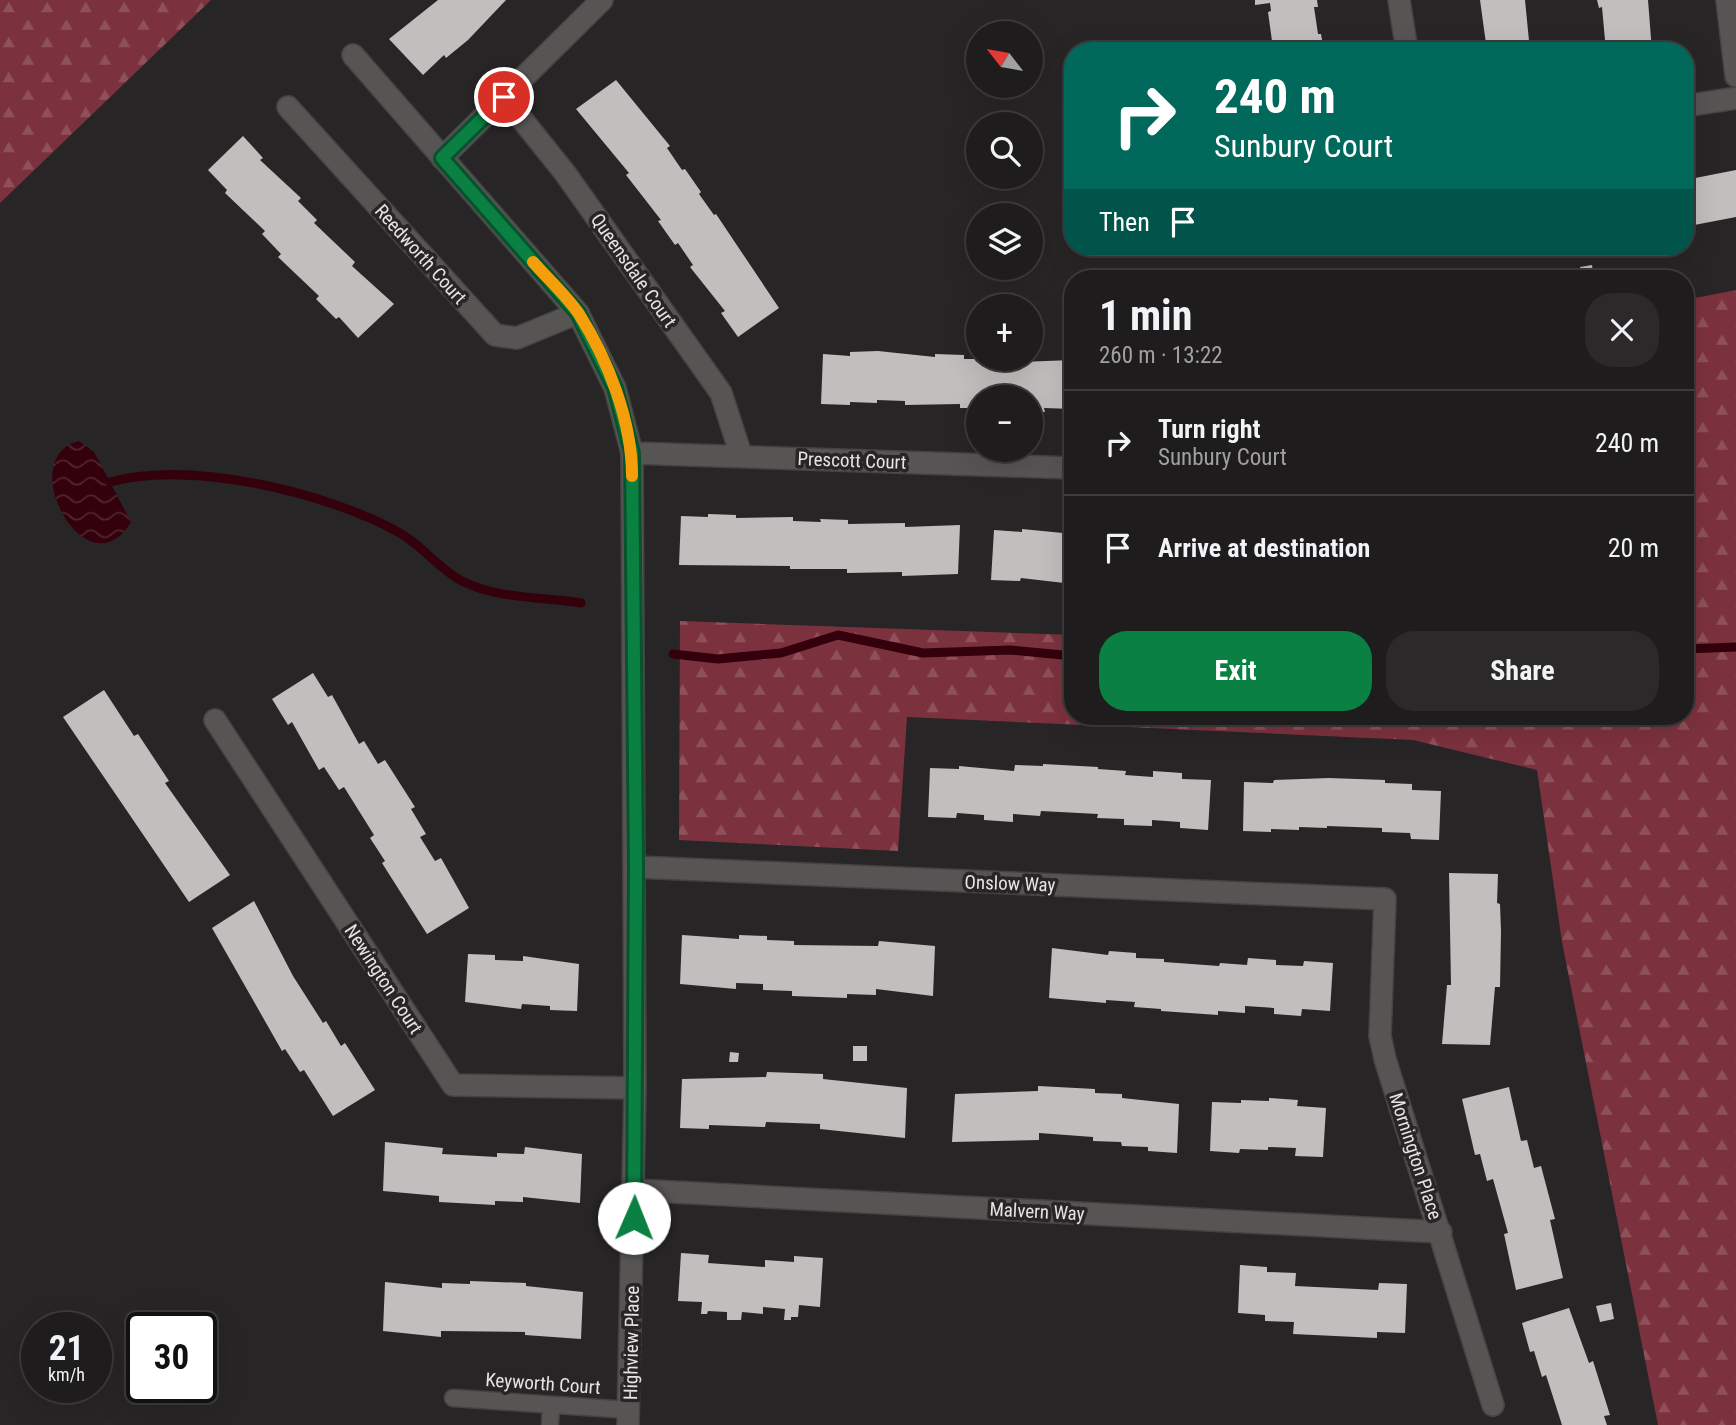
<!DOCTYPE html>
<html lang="en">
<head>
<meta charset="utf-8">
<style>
  body { margin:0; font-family:"Roboto Condensed",sans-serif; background:#2b2929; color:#f1f3f6; height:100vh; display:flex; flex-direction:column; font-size:26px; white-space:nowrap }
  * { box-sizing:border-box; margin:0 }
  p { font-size:23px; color:#a1a1a3 }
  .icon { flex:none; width:38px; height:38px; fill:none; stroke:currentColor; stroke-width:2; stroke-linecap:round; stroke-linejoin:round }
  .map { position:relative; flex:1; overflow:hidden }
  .drawer { position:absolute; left:1064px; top:270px; width:630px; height:455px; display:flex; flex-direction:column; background:#1e1c1c; border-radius:28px; box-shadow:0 7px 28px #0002,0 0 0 2px #3c3a3b }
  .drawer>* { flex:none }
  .guide { position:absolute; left:1064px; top:42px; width:630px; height:214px; border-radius:28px; box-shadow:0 7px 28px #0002,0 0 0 2px #3c3a3b; background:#00695c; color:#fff; overflow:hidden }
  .needle { width:46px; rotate:301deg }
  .tools { position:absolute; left:966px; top:21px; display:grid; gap:14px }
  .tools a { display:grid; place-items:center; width:77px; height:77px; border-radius:50%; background:#1e1c1c; box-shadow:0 7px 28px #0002,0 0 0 2px #3c3a3b; font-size:35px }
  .speed { position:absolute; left:21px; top:1312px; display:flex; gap:14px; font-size:35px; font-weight:700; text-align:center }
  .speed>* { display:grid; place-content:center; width:91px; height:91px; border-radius:50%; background:#1e1c1c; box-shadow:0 7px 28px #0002,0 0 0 2px #3c3a3b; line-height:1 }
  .speed small { font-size:18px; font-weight:400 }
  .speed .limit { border:4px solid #111; border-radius:10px; background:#fff; color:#111 }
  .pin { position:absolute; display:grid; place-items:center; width:60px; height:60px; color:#fff; margin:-30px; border:4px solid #fff; border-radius:50%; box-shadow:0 2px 7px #0007 }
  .me { position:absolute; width:77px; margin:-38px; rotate:1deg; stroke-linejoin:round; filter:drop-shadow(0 0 5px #0008) }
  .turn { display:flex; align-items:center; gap:24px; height:147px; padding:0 35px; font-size:32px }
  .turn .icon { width:91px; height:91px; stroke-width:2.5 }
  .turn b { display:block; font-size:49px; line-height:60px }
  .then { display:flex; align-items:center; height:66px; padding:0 35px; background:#0003; gap:14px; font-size:26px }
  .round { display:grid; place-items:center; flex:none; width:74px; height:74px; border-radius:28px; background:#2b2929 }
  .headline { display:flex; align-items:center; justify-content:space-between; height:119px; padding:0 35px }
  h1 { font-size:42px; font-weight:700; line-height:52px }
  .action { display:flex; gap:14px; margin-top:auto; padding:14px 35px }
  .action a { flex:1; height:80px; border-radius:28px; background:#0b8043; color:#fff; font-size:28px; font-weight:700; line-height:80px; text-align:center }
  .action a+a { background:#2b2929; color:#f1f3f6 }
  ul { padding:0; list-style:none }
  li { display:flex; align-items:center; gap:21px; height:105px; padding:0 35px; border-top:2px solid #3c3a3b }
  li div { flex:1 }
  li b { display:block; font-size:26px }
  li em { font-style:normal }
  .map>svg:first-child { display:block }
  .forest { fill:url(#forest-firs) }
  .water { fill:url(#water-waves) }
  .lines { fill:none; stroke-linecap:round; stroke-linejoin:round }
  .stream { stroke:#33000c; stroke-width:9 }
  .building { fill:#c2bebe }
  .service-casing { stroke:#444242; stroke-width:19 }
  .minor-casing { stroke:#444242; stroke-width:24 }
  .service { stroke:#575454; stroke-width:16 }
  .minor { stroke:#575454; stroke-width:21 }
  .route-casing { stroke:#07532c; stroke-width:18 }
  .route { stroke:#0b8043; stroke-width:12 }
  .slow { stroke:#f59e0b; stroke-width:12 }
  .labels { text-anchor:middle; stroke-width:7; stroke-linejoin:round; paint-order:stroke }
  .street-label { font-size:19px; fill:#e5e3e3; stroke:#282526 }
</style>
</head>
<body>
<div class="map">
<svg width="1736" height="1425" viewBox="0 0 1736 1425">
  <defs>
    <pattern id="forest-firs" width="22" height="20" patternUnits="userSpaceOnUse" patternTransform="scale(1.75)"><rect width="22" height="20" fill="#7c323e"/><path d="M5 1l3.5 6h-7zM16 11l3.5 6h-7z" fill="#8e505a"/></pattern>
    <pattern id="water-waves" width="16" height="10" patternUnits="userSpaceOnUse" patternTransform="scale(1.75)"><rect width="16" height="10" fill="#33000c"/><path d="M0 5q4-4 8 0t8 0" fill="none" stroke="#50252f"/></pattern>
  </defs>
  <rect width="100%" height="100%" fill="#282526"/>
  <path class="forest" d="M0 0H211L0 203Z
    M1736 290V1425H1658L1562 942 1537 770 1413 740 907 717 898 851 679 840 680 621 1073 635V716H1685V300Z"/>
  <path class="water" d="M79 441 94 452 131 522C87 595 12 458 79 441Z"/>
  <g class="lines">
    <path class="stream" d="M110 482C191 460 326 492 398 532 422 545 439 569 462 581 497 599 543 597 581 603
      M1685 649 1736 647
      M673 654 718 659 781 653 838 635 923 653 1010 650 1073 656"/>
  </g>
  <path class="building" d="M438 0H506L468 40 446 58 444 55 423 75 389 39Z
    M1255 0H1317L1318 7H1314L1318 34H1321L1324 51H1279L1278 40 1272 41 1268 12 1271 11 1270 3 1255 5Z
    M1480 0H1525L1530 51H1487Z
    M1597 0H1648L1652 51H1606L1602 7 1599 8Z
    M616 80 670 146 667 148 682 170 685 169 701 192 699 194 714 215 716 214 779 308 738 337 721 313 725 311 690 267 693 265 678 243 675 245 658 221 661 220 626 175 629 173 576 109Z
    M243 136 263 158 260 160 301 198 298 201 317 220 314 223 355 262 352 266 394 304 358 338 339 317 336 319 316 299 319 296 278 257 281 254 262 234 265 231 225 193 227 190 208 170Z
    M1736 170V217L1689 226V220L1685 221V180Z
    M1402 247H1519V248L1460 257V254L1433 257 1432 253 1404 258Z
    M1592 265 1593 272 1581 274 1580 267Z
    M878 351 935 357V354L964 355V359H1019V362L1073 360V409L1044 408 1045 412 1031 411V397H978V408H960V404L905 405V401L877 400V403L850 402V405L821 404 823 354 850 356V352Z
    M708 514 736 515V518L793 517V521L821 522 820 519 848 520V524L905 523V527L960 525 958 574 902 576V572L847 573V569H790V566L679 565 681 516 708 517Z
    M1022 529 1073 534V584L1021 578 1020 581 991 580 994 530 1022 532Z
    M313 673 328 697 332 695 359 744 364 741 378 764 385 760 415 807 411 809 426 834 420 837 435 861 441 858 469 908 427 934 382 863 385 861 370 838 374 835 344 787 339 790 324 767 319 770 292 722 288 725 272 699Z
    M104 690 134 736 138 734 169 781 165 783 230 875 189 902 63 717Z
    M1043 764 1098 767V769L1126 771 1125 775 1153 777V771L1182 773V779L1211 780 1208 830 1180 828V822L1152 820V826L1124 825V819L1097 818 1098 814 1041 811 1040 816 1013 814V822L984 820V815L957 813 956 818 928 817 930 768 959 769V766L1014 771 1015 765 1043 766Z
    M1329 778 1385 780V783L1412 784V790L1441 791 1439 840 1411 839 1410 833 1382 832V828L1327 826V828L1299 827V830L1271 829V832L1243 831 1244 782 1273 783 1274 780Z
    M1449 873 1498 874 1497 903 1500 904 1501 931 1500 987H1495L1490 1045 1442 1044 1447 985H1451Z
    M254 901 293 976 323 1023 326 1021 341 1046 345 1043 375 1090 333 1116 304 1070 300 1072 285 1049 282 1051 212 928Z
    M682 935 739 939V935L767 936V940L794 941V945L878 946 879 941 935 946 933 996 876 989V995L847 994V998L792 996V991L763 990V984L736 983V989L680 984Z
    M1052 948 1108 955 1109 951 1136 953V958L1164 959V962L1219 966 1220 963 1247 965 1248 958 1276 960V965L1303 966 1304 961 1333 963 1330 1011 1302 1009 1301 1016 1274 1014V1008L1245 1006V1013L1218 1011V1015L1161 1011V1009L1134 1007 1135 1002 1106 1000V1003L1049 998Z
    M468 954 495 955V960L523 961V956L579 964 577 1011 550 1010V1006L522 1004 521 1009 465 1002Z
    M853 1046H867V1061H853Z
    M730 1052 739 1053 738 1062H729Z
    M767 1072 823 1074V1079L907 1088 905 1138 820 1129V1124L766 1122 765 1127 709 1125V1129L680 1128 682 1079 766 1077Z
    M1038 1086 1095 1089V1093L1122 1094V1098L1179 1104 1177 1153 1148 1151V1147L1122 1146 1121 1142 1093 1141V1137L1039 1133V1140L952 1142 955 1094 1038 1091Z
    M1509 1087 1521 1141 1527 1140 1534 1168 1541 1166 1555 1219 1550 1220 1563 1278 1516 1290 1504 1234 1508 1233 1493 1179 1487 1181 1480 1154 1475 1155 1462 1099Z
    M1269 1098 1298 1100 1297 1106 1326 1108 1323 1157 1295 1156 1296 1148 1268 1147V1150L1240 1149 1239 1153 1210 1151 1212 1102 1241 1103V1100L1269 1101Z
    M385 1142 443 1148 442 1154 497 1157V1153L524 1154 525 1147 582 1154 580 1203 523 1197V1202L495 1201V1205L439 1202V1196L383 1191Z
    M681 1253 709 1255 708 1263 765 1267V1260L794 1262V1256L823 1258 820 1307 799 1305 798 1317H791V1320H784L785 1309 763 1307V1314L742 1312 741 1320H727V1312L708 1311 707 1314H701L702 1302 678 1301Z
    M1240 1265 1267 1267V1272L1296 1273 1295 1286 1378 1290 1379 1283 1407 1284 1405 1333 1377 1332V1338L1293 1334 1294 1322 1265 1321V1315L1238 1313Z
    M470 1281 526 1283V1286L583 1292 581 1339 525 1335V1332L441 1331V1337L383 1331 385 1282 442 1288V1283L470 1284Z
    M1611 1303 1614 1319 1600 1322 1596 1306Z
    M1569 1308 1589 1363 1593 1361 1610 1415 1604 1416 1607 1425H1562L1546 1375 1542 1377 1534 1351 1530 1352 1522 1323Z"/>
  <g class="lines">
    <defs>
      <path id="service" d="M453 1398 629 1410
        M550 1425 551 1405"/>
      <path id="minor" d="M1399 0 1407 51
        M1727 0 1736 76
        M353 55 578 313 615 388 632 453 635 1088 628 1425
        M504 97 565 173 721 393 741 455
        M1685 106 1736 98
        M288 107 495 335 517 338 578 313
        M442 158 602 0
        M632 453 1073 468
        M215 720 453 1085 635 1088
        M636 867 1385 899 1380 1036 1385 1059 1493 1405
        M634 1190 1441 1232"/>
    </defs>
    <use href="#service" class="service-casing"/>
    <use href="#minor" class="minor-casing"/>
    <use href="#service" class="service"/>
    <use href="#minor" class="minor"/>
  </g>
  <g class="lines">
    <defs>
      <path id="route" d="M504 97 442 158 578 313 615 388 632 453 636 867 634 1218"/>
    </defs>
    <use href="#route" class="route-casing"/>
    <use href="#route" class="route"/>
    <path class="slow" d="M533 262C548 279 566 295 579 314 608 360 632 421 632 476"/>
  </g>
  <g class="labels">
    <g class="street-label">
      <text transform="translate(421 254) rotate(48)" y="7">Reedworth Court</text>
      <text transform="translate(634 270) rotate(55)" y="7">Queensdale Court</text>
      <text transform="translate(852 460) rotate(2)" y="7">Prescott Court</text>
      <text transform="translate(1010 883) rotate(2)" y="7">Onslow Way</text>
      <text transform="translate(384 979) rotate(57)" y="7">Newington Court</text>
      <text transform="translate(1416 1156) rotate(72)" y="7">Mornington Place</text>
      <text transform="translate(1037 1211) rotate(3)" y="7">Malvern Way</text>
      <text transform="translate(631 1343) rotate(-89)" y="7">Highview Place</text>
      <text transform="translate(543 1383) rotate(4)" y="7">Keyworth Court</text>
    </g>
  </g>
</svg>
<div class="tools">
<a><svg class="needle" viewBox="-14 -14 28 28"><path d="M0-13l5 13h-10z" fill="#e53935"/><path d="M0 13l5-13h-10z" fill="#a1a1a3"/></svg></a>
<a><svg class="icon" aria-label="search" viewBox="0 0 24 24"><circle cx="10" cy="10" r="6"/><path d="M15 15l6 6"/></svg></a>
<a><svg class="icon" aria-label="layers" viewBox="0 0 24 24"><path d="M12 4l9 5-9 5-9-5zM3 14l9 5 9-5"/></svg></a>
<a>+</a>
<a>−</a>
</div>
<div class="speed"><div>21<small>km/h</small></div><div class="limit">30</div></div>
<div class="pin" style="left:504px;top:97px;background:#d93025"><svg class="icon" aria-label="arrive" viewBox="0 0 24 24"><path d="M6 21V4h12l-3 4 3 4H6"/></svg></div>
<svg class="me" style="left:634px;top:1218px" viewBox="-20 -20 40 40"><circle r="19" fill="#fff"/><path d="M0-13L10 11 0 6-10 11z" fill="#0b8043"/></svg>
<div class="guide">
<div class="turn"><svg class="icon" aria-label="right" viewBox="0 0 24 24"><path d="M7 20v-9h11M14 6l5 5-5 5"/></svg><div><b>240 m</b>Sunbury Court</div></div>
<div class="then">Then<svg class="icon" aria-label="arrive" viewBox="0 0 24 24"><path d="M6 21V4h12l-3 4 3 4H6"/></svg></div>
</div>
<section class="drawer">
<div class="headline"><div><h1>1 min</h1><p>260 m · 13:22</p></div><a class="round"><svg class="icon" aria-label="close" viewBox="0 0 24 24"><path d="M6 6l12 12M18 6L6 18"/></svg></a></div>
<ul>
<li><svg class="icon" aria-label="right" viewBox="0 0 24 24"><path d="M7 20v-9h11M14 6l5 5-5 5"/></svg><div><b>Turn right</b><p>Sunbury Court</p></div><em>240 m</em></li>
<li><svg class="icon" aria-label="arrive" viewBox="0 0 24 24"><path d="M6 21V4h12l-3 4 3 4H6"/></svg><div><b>Arrive at destination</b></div><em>20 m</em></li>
</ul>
<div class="action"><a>Exit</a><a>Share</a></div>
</section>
</div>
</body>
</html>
